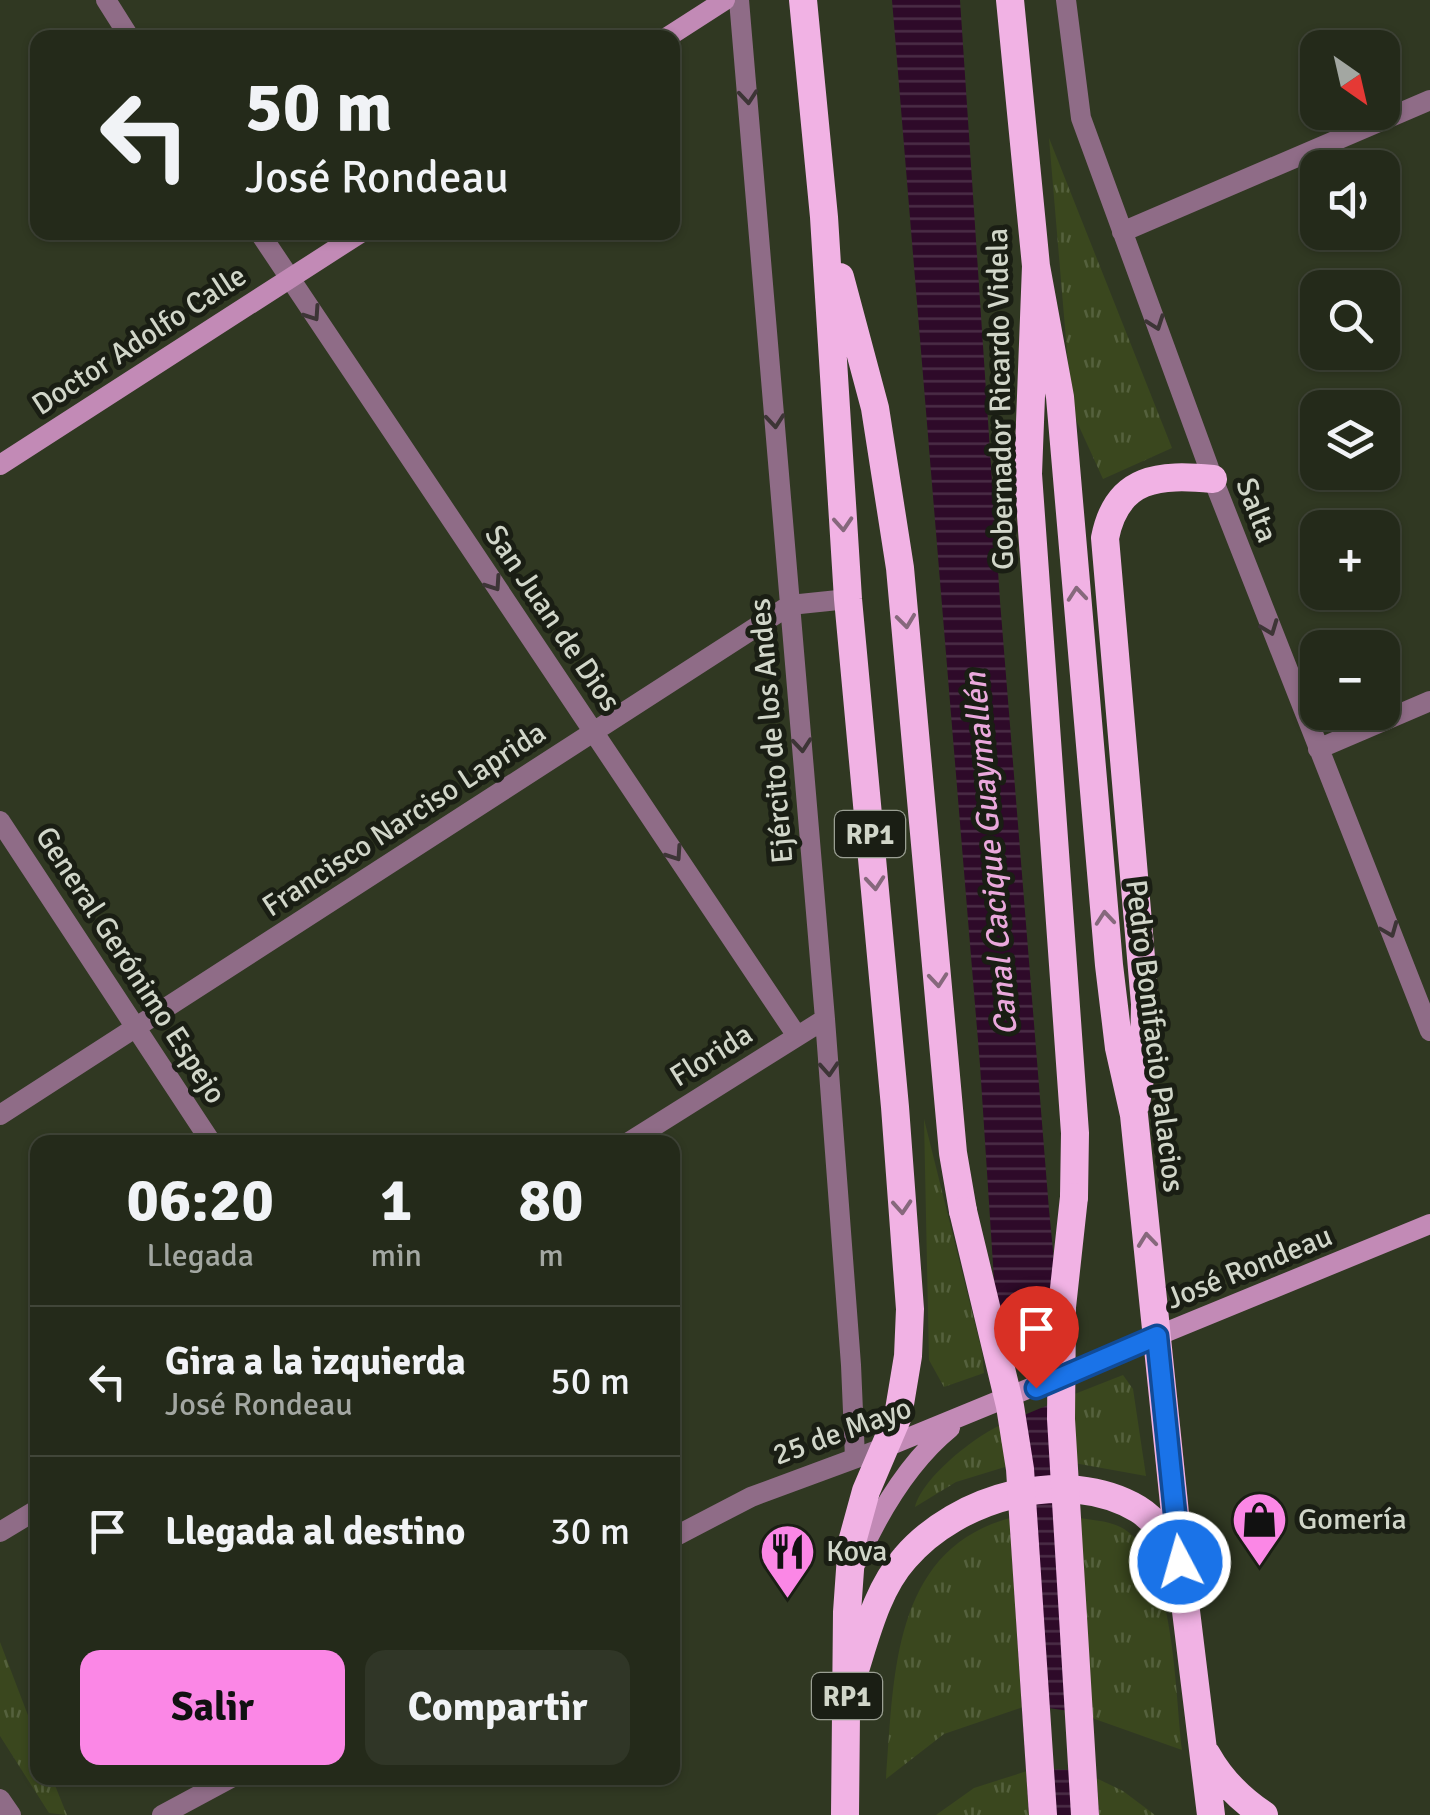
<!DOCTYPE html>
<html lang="es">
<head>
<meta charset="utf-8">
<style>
  body { margin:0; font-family:Signika,sans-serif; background:#303627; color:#f1f3f6; height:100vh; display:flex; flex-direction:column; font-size:38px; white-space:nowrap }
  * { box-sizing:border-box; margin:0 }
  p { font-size:32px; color:#a3a7a2 }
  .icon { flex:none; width:55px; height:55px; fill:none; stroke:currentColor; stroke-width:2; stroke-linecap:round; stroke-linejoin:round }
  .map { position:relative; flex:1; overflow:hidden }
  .panel { position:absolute; left:30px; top:1135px; width:650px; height:650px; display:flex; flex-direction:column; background:#242a1a; border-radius:20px; box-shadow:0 2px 8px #0004,0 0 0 2px #414639 }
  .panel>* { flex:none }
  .hud { position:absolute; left:30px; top:30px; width:650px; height:210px; border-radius:20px; box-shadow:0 2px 8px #0004,0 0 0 2px #414639; background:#242a1a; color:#f1f3f6; overflow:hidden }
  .needle { width:65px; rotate:146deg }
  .buttons { position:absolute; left:1300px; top:30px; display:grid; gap:20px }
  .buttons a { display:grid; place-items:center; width:100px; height:100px; border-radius:20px; background:#242a1a; box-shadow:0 2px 8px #0004,0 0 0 2px #414639; font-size:50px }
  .pin { position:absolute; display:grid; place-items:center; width:85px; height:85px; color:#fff; margin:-102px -42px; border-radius:50% 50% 50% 0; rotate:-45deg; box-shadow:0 0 10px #0007 }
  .pin .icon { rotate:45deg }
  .me { position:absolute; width:110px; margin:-55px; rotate:354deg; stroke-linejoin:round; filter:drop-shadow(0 0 8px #0008) }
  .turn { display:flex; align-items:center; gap:35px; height:210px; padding:0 50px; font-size:45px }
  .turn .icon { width:130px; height:130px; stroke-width:2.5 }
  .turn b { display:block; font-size:70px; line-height:85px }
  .eta { display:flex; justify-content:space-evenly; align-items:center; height:170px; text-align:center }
  .eta b { font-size:60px; font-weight:800; line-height:70px }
  .action { display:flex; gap:20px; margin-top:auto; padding:20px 50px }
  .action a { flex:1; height:115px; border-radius:20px; background:#fb87e6; color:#111; font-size:40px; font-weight:800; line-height:115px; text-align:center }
  .action a+a { background:#303627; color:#f1f3f6 }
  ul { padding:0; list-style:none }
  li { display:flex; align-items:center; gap:30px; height:150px; padding:0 50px; border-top:2px solid #414639 }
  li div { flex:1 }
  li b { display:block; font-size:38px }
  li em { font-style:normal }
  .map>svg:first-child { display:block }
  .grass { fill:url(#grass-tufts) }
  .water { fill:url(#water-rules) }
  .pier { fill:#303822 }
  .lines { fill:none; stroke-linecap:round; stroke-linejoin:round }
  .minor { stroke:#8f6c87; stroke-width:20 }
  .tertiary { stroke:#8f6c87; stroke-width:20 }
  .secondary { stroke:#c28ab6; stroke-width:20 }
  .trunk { stroke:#f1b2e4; stroke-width:28 }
  .trunk-bridge { stroke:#f1b2e4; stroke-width:28 }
  .oneway { stroke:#3d3536 }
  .oneway2 { stroke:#86687c }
  .route-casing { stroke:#114b97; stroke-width:25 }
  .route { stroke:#1a73e8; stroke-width:18 }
  .labels { text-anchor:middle; stroke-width:10; stroke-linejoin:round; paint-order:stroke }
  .shield { fill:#1a1e14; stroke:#9a9f93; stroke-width:2.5 }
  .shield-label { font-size:28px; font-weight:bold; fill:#d1d6c9 }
  .street-label { font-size:30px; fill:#d1d6c9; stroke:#1a1e14 }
  .poi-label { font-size:30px; fill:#d1d6c9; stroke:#1a1e14; text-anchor:start }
  .water-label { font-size:32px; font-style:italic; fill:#eaa8dc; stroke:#1a1e14 }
</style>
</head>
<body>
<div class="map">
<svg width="1430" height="1815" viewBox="0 0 1430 1815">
  <defs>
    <pattern id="grass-tufts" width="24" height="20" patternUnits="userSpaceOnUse" patternTransform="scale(2.5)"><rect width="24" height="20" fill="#3a471e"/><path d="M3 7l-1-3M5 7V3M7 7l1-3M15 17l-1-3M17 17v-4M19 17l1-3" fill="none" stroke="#55613d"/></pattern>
    <pattern id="water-rules" width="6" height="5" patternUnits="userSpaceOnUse" patternTransform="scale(2.5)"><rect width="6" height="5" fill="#2e0a29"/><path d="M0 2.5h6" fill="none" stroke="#4b2d47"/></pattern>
  </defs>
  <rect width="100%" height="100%" fill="#303822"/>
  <path class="grass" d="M1049 138 1172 448 1103 479 1072 411Z
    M924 1119 982 1352 984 1373 944 1387 929 1360Z
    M1123 1375 1133 1389 1146 1476 1074 1463 1067 1397Z
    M1003 1424 1005 1467 956 1482 915 1507C923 1477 975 1436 1003 1424Z
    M1010 1518 1023 1707 944 1734 886 1779C894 1679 891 1550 1010 1518Z
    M1078 1518C1093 1520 1111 1521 1124 1529 1175 1560 1175 1694 1182 1750L1092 1718Z
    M0 1642 37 1739 38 1778H52L67 1815 49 1813 0 1736Z
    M1027 1771 1029 1815H936L974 1788Z
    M1096 1778 1123 1791 1155 1815H1099Z"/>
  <path class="water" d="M892 0H960L1000 601 1049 1210 1074 1463 1099 1815H1029L980 1065Z"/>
  <path class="pier" d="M1062 1338 1067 1397 1003 1424 999 1363Z
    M1042 1707 1076 1712 1074 1770 1044 1769Z"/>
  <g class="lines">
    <path class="minor" d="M106 0 130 38
      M739 0 825 1019 851 1365 855 1458
      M1066 0 1081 118 1213 479 1430 1031
      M259 232 797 1036
      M1122 232 1430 100
      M1318 749 1430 701
      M0 821 211 1142
      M0 1115 790 605 848 599
      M629 1142 825 1019
      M0 1532 38 1509
      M0 1799 11 1815"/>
    <path class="tertiary" d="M672 1538 751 1497 886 1447
      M162 1815 231 1778"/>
    <path class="secondary" d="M666 38 725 0
      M0 465 362 232
      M886 1447 1430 1224
      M856 1563C878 1514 907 1463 950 1428"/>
    <path class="trunk" d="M803 0 824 217 848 599 895 1107 910 1309 908 1356 898 1416 866 1491 852 1542 847 1612 845 1815
      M1010 0 1036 266 1028 474 1075 1133 1074 1197
      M1036 266 1060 397 1109 965 1119 1048 1134 1115 1180 1562 1211 1815
      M840 277 875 408 900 568 953 1153 963 1211
      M1136 1104 1144 1054 1145 1004 1105 538C1117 476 1160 474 1213 479
      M855 1670C867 1632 878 1588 905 1558 957 1497 1065 1466 1138 1509 1156 1520 1167 1538 1177 1556
      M1207 1755C1221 1780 1240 1799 1264 1815"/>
    <path class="trunk-bridge" d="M1074 1197 1062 1307 1061 1419 1085 1815
      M963 1211 1010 1406 1020 1469 1043 1815"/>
  </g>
  <defs><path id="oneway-chevron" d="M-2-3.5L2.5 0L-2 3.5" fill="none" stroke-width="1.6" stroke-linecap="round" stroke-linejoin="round" transform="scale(2.5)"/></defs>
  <g class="oneway">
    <use href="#oneway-chevron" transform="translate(748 97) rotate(85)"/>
    <use href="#oneway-chevron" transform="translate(313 314) rotate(56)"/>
    <use href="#oneway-chevron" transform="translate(1156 323) rotate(70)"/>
    <use href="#oneway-chevron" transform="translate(775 421) rotate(85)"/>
    <use href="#oneway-chevron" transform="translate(494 584) rotate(56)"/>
    <use href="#oneway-chevron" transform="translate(1270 628) rotate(69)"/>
    <use href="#oneway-chevron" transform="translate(802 745) rotate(85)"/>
    <use href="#oneway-chevron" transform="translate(675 854) rotate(56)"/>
    <use href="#oneway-chevron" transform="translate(1390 930) rotate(68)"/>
    <use href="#oneway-chevron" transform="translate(829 1069) rotate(86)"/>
  </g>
  <g class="oneway2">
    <use href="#oneway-chevron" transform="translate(843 524) rotate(86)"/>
    <use href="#oneway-chevron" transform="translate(1077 594) rotate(-95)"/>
    <use href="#oneway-chevron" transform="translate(906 621) rotate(83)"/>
    <use href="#oneway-chevron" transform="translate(875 883) rotate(85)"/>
    <use href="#oneway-chevron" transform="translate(1105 918) rotate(-95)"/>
    <use href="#oneway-chevron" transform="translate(938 980) rotate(85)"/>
    <use href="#oneway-chevron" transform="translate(902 1207) rotate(86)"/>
    <use href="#oneway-chevron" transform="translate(1147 1240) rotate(-96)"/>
  </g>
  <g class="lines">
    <defs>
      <path id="route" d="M1036 1388 1157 1336 1180 1562"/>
    </defs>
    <use href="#route" class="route-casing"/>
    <use href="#route" class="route"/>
  </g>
  <defs>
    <symbol id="shop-pin" viewBox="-11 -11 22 30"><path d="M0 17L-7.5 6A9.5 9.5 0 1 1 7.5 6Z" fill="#fb87e6" stroke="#1a1e14"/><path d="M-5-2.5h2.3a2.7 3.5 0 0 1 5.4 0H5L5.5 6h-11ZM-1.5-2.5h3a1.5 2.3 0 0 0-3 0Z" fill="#111"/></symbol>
    <symbol id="restaurant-pin" viewBox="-11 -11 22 30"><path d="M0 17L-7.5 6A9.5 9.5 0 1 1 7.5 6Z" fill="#fb87e6" stroke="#1a1e14"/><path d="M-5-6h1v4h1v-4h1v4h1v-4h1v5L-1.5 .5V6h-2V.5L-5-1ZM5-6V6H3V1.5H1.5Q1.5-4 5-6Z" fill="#111"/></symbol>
  </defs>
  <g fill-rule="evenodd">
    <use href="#shop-pin" x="1228" y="1488" width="63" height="86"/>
    <use href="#restaurant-pin" x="756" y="1520" width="63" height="86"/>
  </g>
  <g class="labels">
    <g class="shield">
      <rect x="835" y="811" width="70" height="46" rx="8"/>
      <rect x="812" y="1673" width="70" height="46" rx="8"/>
    </g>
    <g class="shield-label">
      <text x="870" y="844">RP1</text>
      <text x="847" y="1706">RP1</text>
    </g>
    <g class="street-label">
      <text transform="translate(139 340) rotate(-33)" y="10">Doctor Adolfo Calle</text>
      <text transform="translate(1000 399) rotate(-91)" y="10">Gobernador Ricardo Videla</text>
      <text transform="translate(1257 510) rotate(69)" y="10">Salta</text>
      <text transform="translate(553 618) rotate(56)" y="10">San Juan de Dios</text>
      <text transform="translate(771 731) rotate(-95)" y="10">Ejército de los Andes</text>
      <text transform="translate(404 819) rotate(-33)" y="10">Francisco Narciso Laprida</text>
      <text transform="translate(131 965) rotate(57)" y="10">General Gerónimo Espejo</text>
      <text transform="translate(1155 1036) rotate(83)" y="10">Pedro Bonifacio Palacios</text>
      <text transform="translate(711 1055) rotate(-32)" y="10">Florida</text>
      <text transform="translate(1249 1267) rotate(-22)" y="10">José Rondeau</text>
      <text transform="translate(842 1431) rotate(-20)" y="10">25 de Mayo</text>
    </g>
    <g class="poi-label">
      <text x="1298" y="1529">Gomería</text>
      <text x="826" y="1561">Kova</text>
    </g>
    <g class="water-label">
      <text transform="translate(990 854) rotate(-95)" y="11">Canal Cacique Guaymallén</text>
    </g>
  </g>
</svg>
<div class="buttons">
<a><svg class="needle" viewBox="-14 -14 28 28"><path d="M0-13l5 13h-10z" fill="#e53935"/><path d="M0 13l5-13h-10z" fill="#a3a7a2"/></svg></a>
<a><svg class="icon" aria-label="sound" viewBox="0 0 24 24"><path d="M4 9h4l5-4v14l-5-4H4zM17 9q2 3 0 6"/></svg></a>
<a><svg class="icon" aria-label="search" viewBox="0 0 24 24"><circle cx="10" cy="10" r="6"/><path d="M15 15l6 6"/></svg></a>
<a><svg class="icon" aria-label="layers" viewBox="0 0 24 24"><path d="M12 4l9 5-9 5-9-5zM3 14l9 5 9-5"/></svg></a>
<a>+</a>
<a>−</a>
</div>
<div class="pin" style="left:1036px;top:1388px;background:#d93025"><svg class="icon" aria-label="arrive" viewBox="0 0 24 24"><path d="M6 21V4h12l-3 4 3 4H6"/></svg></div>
<svg class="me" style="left:1180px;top:1562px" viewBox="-20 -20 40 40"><circle r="17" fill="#1a73e8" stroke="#fff" stroke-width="3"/><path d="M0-11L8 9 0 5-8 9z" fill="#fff"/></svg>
<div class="hud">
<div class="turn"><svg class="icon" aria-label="left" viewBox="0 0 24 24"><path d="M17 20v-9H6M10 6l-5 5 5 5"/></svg><div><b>50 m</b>José Rondeau</div></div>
</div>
<section class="panel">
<div class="eta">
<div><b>06:20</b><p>Llegada</p></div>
<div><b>1</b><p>min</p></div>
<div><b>80</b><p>m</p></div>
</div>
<ul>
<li><svg class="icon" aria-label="left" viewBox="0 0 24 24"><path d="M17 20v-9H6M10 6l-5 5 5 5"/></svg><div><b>Gira a la izquierda</b><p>José Rondeau</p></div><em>50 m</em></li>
<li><svg class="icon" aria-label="arrive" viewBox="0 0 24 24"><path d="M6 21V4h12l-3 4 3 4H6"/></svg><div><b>Llegada al destino</b></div><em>30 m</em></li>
</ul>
<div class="action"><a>Salir</a><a>Compartir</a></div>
</section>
</div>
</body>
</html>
